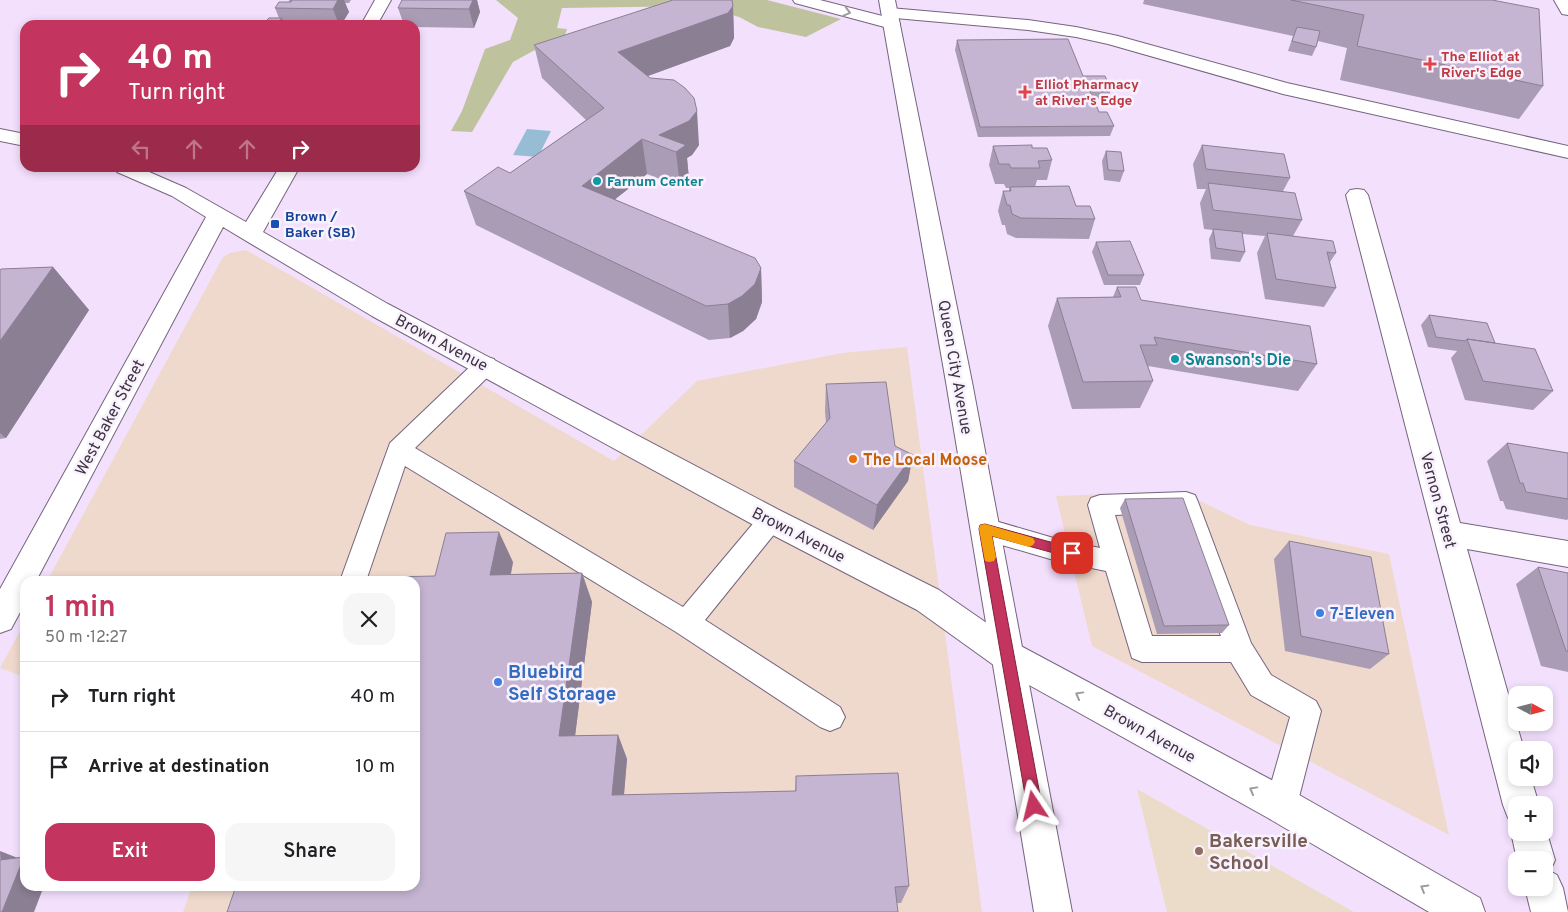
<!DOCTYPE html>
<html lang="en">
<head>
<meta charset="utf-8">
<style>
  body { margin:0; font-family:Overpass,sans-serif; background:#f6f6f6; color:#202124; height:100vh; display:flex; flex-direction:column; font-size:19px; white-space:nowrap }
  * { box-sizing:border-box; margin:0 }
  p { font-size:16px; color:#757577 }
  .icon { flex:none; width:28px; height:28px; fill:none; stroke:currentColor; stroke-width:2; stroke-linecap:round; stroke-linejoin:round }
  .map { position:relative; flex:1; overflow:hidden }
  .side { position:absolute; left:20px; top:576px; width:400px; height:315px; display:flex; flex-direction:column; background:#fff; border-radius:15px; box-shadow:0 2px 8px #0003 }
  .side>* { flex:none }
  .top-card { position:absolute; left:20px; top:20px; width:400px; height:152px; border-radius:15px; box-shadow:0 2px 8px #0003; background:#c3355e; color:#fff; overflow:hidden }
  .needle { width:32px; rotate:97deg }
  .controls { position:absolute; left:1508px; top:686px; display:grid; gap:10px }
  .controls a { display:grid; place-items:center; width:45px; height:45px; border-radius:10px; background:#fff; box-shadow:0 2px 8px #0003; font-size:25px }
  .pin { position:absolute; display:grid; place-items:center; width:42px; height:42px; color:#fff; margin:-21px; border-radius:10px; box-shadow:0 2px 8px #0006 }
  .me { position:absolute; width:55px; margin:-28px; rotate:350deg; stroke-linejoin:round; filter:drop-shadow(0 0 4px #0008) }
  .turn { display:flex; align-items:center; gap:18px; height:105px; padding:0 25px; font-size:22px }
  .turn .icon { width:65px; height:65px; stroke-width:2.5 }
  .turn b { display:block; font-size:35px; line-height:42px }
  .lanes { display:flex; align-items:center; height:48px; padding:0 25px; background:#0003; justify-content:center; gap:25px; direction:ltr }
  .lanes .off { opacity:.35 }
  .round { display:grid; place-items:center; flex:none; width:52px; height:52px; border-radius:15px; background:#f6f6f6 }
  .headline { display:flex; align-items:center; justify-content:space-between; height:85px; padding:0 25px }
  h1 { font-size:30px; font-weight:600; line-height:38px; color:#c3355e }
  .cta { display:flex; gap:10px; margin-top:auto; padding:10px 25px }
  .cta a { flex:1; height:58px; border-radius:15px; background:#c3355e; color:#fff; font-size:20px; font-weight:600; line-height:58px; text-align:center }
  .cta a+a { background:#f6f6f6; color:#202124 }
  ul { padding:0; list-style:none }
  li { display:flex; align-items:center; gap:15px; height:70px; padding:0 25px; border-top:1px solid #e0e0e0 }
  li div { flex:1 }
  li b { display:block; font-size:19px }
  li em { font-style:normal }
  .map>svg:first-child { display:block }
  .commercial { fill:#efd9cc }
  .education { fill:#ebdbc9 }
  .green { fill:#bfc39d }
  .water { fill:#96bdd4 }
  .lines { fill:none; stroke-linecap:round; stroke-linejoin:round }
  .lane-casing { stroke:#75647e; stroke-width:2 }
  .street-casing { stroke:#75647e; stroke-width:2 }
  .primary-casing { stroke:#75647e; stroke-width:2 }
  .lane { fill:#fff; fill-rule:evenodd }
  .street { fill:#fff; fill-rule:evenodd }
  .primary { fill:#fff; fill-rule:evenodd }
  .wall { fill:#aa9cb5 }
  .shaded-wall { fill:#8b7f93 }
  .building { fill:#c6b5d2; stroke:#8b7f93 }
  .oneway { stroke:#9e9aa0 }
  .route { fill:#c3355e; stroke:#7f223d }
  .slow { fill:#f59e0b }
  .health-dot { fill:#e0444e; stroke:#f9f2fe; stroke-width:2 }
  .culture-dot { fill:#0f9aa8; stroke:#f9f2fe; stroke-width:2 }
  .transit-dot { fill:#1a4fb4; stroke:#f9f2fe; stroke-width:2 }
  .food-dot { fill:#e8710a; stroke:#f9f2fe; stroke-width:2 }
  .shop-dot { fill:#3f7fe0; stroke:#f9f2fe; stroke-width:2 }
  .education-dot { fill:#8d6e63; stroke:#f9f2fe; stroke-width:2 }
  .labels { text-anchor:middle; stroke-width:5; stroke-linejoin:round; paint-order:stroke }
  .far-health-label { font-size:14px; font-weight:bold; fill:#be3a42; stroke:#f9f2fe; text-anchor:start }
  .far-culture-label { font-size:14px; font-weight:bold; fill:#0d838f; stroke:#f9f2fe; text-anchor:start }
  .far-transit-label { font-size:14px; font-weight:bold; fill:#164399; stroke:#f9f2fe; text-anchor:start }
  .street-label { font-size:16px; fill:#3c3540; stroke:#f9f2fe }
  .culture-label { font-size:16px; font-weight:bold; fill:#0d838f; stroke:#f9f2fe; text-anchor:start }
  .food-label { font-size:16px; font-weight:bold; fill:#c56008; stroke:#f9f2fe; text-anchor:start }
  .shop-label { font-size:16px; font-weight:bold; fill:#366cbe; stroke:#f9f2fe; text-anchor:start }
  .near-shop-label { font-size:19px; font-weight:bold; fill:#366cbe; stroke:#f9f2fe; text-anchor:start }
  .near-education-label { font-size:19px; font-weight:bold; fill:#785e54; stroke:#f9f2fe; text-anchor:start }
</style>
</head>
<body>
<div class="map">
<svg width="1568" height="912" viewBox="0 0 1568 912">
  <rect width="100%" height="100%" fill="#f3e0fd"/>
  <path class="commercial" d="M246 250 614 461 697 381 842 353 907 347 982 912H183L192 886H415V581H47L223 257 230 253Z
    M1179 491 1250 525 1389 554 1449 835 1092 646 1056 496Z
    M25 622V677L0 668Z"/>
  <path class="education" d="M1137 789 1354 912H1167Z"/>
  <path class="green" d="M496 0H767L841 19 806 37 758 27 739 17 702 6 562 8 557 28 567 29 564 38 555 39 513 62 472 132 451 131 462 111 485 49 510 40 518 18Z"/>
  <path class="water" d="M527 129 551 131 538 157 513 155Z"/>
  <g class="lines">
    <defs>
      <path id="lane" d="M486 357 494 359 497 365 494 371 415 448 683 607 762 513 771 510 780 513 784 520 780 527 705 620 840 707 845 717 840 727 830 731 820 727 676 632 405 466 366 581H340L390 443 478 359Z
        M1186 492 1195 495 1198 502 1251 643 1271 675 1316 701 1321 711 1297 805 1292 816 1281 821 1270 816 1265 805 1290 717 1251 695 1231 662H1142L1132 658 1106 571 1057 561 985 540 976 537 972 529 976 521 985 518 1057 539 1100 548 1088 505 1091 498 1100 495ZM1177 512 1221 636H1152L1115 515Z"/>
      <path id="street" d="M375 0H391L377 25H361Z
        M793 0H820L898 20 900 24 898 28 892 29 795 3Z
        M1554 0H1568V15L1562 14Z
        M890 8 1028 20 1076 27 1118 36 1287 83 1568 146V158L1283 94 1108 44 1076 37 1028 30 884 17 882 13 884 9Z
        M0 129 25 134V146L0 141Z
        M114 168H140L186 188 246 222 279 168H299L263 232 388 304 781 511 939 590 1017 644 1294 792 1480 898 1485 912H1429L1268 818 995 666 917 610 761 529 372 316 223 227 36 581H25V603L11 629 0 633V589L206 217 172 196 117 172Z
        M1357 189 1364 190 1368 195 1460 523 1568 541V567L1467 549 1524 750H1516V778H1531L1539 805H1516V832H1544V823L1555 860 1550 871 1557 875 1563 888 1568 912H1531L1525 888H1544V860H1517L1511 832 1515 821 1508 818 1503 805 1346 195 1350 190Z"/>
      <path id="primary" d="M879 0H895L972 382 1072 912H1034L946 382Z"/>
    </defs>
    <use href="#lane" class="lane-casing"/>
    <use href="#street" class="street-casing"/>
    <use href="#primary" class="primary-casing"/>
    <use href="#lane" class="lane"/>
    <use href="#street" class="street"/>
    <use href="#primary" class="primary"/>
  </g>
  <path class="wall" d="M289 0H351L349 3H345L349 12 341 25H262L279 18 275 8 289 2Z
    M477 0 480 12 474 28 415 27V25H404L398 8Z
    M1144 0H1492L1543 86 1519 119 1340 80 1347 48 1318 41 1316 47 1312 56 1288 51 1293 36 1143 4Z
    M733 6 734 38 730 46 648 76 699 145 692 155 687 158 689 179 680 187 647 174 615 199 761 268 762 302 756 319 743 331 730 338 709 340 476 225 464 191 510 173 586 120 542 78 534 45Z
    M957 40 1111 89 1108 99H1093L1099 112 1114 126 1110 136 978 137 955 50Z
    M1202 145 1290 178 1283 191 1302 220 1293 236 1336 253 1330 262 1336 288 1324 307 1265 299 1257 253 1265 236 1242 234 1245 252 1240 262 1211 259 1209 239 1213 230 1204 229 1200 203 1206 189H1197L1193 164Z
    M993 146 1032 148 1052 160 1047 180H1037L1035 187 1076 206 1095 219 1089 239 1016 238 1007 234 1005 225H1002L998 211 1003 191H1009V188H1006L1004 184H995L989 165Z
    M1106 151 1124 171 1120 182 1104 180 1102 161Z
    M1096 242 1144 275 1140 285H1104L1092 252Z
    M53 267 89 310 6 438 0 439V270Z
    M1117 287 1141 300 1317 364 1298 391 1148 366 1153 381 1140 408 1072 409 1048 326 1057 298 1113 297Z
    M1429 315 1495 343 1553 391 1533 410 1465 400 1451 358 1457 351 1428 347 1421 325Z
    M826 384 895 446 913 455 908 481 873 530 794 487V461L826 423 825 411Z
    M1507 443 1568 453V519L1567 520 1506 509 1503 501H1500L1487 461Z
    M1125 499 1229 625 1222 633 1157 634 1120 508Z
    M1289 541 1389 654 1370 669 1285 651 1274 559Z
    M513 562 511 574 582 573 592 602 575 736 618 735 627 759 624 795 795 791 796 776 909 886 901 903 227 912 435 576Z
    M1538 567 1568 573V672L1541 666 1516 584Z"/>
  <path class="shaded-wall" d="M338 0H344L349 12 341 25H339L333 9Z
    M473 0H477L480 12 474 28 469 9Z
    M733 6 734 38 730 46 623 85 618 52Z
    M282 18 285 25H276Z
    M697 111 699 145 692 155 687 158 689 179 680 187 676 152 659 135Z
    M642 139 647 174 589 220 582 186Z
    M53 267 89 310 6 438 0 433V341Z
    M761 268 762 302 756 319 743 331 730 338 728 304Z
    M913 455 908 481 873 530 877 505Z
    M499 532 513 562 505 604 490 575Z
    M582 573 592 602 572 760 559 736Z
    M618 735 627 759 622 816 612 795Z
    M0 851 23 860 24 857 25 858V886H44L34 912H2Z"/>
  <path class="building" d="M292 0H338L333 9 275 8 279 2H291Z
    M402 0H473L469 9 398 8Z
    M673 0H732L733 6 728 13 618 52 650 78 674 80 685 88 694 98 697 111 689 121 659 135 686 145 676 152 642 139 582 186 755 258 761 268 755 284 742 296 728 304 706 306 464 191 498 167 510 173 604 108 534 45Z
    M1291 0H1492L1539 9 1543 86 1357 46 1364 15Z
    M269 18H282L276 25H262Z
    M116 22 147 23 144 25H113Z
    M1297 27 1320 31 1316 47 1292 41Z
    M1068 39 1083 76H1105L1111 89H1089L1099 112H1107L1114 126 980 127 957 40Z
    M1032 145V148H1047L1052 160 1038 161 1040 168H1011L1009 164H999L993 146Z
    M1202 145 1284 154 1290 178 1206 169Z
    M1106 151 1121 152 1124 171 1108 170Z
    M1208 183 1295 193 1302 220 1213 210Z
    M1069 186 1076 206H1090L1095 219 1021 218 1012 214 1010 205H1007L1003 191H1011L1010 187Z
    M1213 229 1242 232 1245 252 1216 248Z
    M1267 233 1333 241 1336 253 1327 252 1336 288 1276 279Z
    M1130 241 1144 275H1108L1096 242Z
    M53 267 0 341V270L1 269Z
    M1117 287H1136L1141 300 1310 326 1317 364 1154 337 1157 345H1140L1153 381 1083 382 1057 298 1121 297Z
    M1429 315 1487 323 1495 343 1467 339 1465 341 1436 337Z
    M1467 339 1535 349 1553 391 1483 381Z
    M886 382 895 446 913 455 877 505 794 461 830 418 826 384Z
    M1507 443 1568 453V499L1526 492 1523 483H1520Z
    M1183 498 1229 625 1164 626 1125 499Z
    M499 532 490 575 582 573 559 736 618 735 612 795 796 791V776L898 773 909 886 895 887 898 912H227L236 886H415V581H338L339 578 435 576 446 533Z
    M1289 541 1371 557 1389 654 1301 636Z
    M1538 567 1568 573V651H1566Z
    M24 857 2 912H0V860Z"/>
  <defs><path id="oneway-chevron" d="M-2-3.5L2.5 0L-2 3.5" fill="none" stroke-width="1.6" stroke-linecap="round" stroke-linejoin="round" transform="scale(1.25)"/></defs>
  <g class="oneway">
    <use href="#oneway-chevron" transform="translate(847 12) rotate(15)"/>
    <use href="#oneway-chevron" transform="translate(1079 695) rotate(-151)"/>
    <use href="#oneway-chevron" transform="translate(1253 790) rotate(-151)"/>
    <use href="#oneway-chevron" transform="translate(1424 888) rotate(-150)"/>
  </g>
  <path class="route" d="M985 524 1072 548 1076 549 1078 553 1076 557 1072 558 992 536 1042 806 1039 811 1034 814 1029 811 1027 806 979 529 980 525Z"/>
  <path class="slow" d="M985 524 1033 538 1035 542 1033 545 1029 547 992 536 996 557 994 561 989 562 985 561 979 529 980 525Z"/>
  <g class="health-dot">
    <path d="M1427.5 56.5h5v5h5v5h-5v5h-5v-5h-5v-5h5z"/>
    <path d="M1022.5 84.5h5v5h5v5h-5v5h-5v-5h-5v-5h5z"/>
  </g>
  <g class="culture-dot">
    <circle cx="597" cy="181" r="5"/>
    <circle cx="1175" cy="359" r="5"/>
  </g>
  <rect class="transit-dot" x="270" y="219" width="10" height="10" rx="2.5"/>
  <circle class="food-dot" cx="853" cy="459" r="5"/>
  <g class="shop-dot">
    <circle cx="1320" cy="613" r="5"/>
    <circle cx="498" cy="682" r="5"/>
  </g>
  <circle class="education-dot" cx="1199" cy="851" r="5"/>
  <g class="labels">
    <g class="far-health-label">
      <text x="1441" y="61">The Elliot at<tspan x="1441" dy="16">River's Edge</tspan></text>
      <text x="1035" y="89">Elliot Pharmacy<tspan x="1035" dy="16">at River's Edge</tspan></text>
    </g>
    <g class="far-culture-label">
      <text x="607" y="186">Farnum Center</text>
    </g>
    <g class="far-transit-label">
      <text x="285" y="221">Brown /<tspan x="285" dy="16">Baker (SB)</tspan></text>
    </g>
    <g class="street-label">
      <text transform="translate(442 342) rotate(28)" y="6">Brown Avenue</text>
      <text transform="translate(956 367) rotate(80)" y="6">Queen City Avenue</text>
      <text transform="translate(109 417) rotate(-62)" y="6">West Baker Street</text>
      <text transform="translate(1439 500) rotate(75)" y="6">Vernon Street</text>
      <text transform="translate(799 534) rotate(27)" y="6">Brown Avenue</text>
      <text transform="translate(1150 733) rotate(29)" y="6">Brown Avenue</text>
    </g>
    <g class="culture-label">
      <text x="1185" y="365">Swanson's Die</text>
    </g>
    <g class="food-label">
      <text x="863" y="465">The Local Moose</text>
    </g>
    <g class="shop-label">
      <text x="1330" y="619">7-Eleven</text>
    </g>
    <g class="near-shop-label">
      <text x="508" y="678">Bluebird<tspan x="508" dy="22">Self Storage</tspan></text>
    </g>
    <g class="near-education-label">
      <text x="1209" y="847">Bakersville<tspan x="1209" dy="22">School</tspan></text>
    </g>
  </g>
</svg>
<div class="controls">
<a><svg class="needle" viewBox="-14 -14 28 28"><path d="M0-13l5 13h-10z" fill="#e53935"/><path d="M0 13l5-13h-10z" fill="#757577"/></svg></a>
<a><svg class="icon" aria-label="sound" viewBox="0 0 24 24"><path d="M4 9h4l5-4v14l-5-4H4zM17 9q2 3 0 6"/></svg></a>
<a>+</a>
<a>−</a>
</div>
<div class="pin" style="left:1072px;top:553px;background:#d93025"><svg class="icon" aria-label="arrive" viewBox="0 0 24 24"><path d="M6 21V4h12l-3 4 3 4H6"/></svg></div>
<svg class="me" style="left:1034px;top:806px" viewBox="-20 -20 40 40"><path d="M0-17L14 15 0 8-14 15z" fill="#c3355e" stroke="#fff" stroke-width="4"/></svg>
<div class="top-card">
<div class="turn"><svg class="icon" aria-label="right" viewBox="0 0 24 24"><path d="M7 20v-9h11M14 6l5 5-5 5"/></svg><div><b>40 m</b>Turn right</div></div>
<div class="lanes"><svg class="icon off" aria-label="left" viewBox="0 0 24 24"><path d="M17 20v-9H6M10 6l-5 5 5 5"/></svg><svg class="icon off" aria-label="ahead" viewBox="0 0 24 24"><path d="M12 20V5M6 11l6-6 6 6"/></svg><svg class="icon off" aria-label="ahead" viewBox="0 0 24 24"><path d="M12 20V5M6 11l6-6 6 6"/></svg><svg class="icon" aria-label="right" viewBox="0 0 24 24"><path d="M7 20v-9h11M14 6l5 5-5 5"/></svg></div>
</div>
<section class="side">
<div class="headline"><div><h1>1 min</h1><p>50 m · 12:27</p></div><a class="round"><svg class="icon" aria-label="close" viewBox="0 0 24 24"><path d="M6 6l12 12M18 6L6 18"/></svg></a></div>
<ul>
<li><svg class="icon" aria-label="right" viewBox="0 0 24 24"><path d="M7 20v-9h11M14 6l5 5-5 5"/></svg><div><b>Turn right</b></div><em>40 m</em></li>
<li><svg class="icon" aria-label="arrive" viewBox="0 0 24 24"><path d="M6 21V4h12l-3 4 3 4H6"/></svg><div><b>Arrive at destination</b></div><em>10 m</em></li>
</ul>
<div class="cta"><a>Exit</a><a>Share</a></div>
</section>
</div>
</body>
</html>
